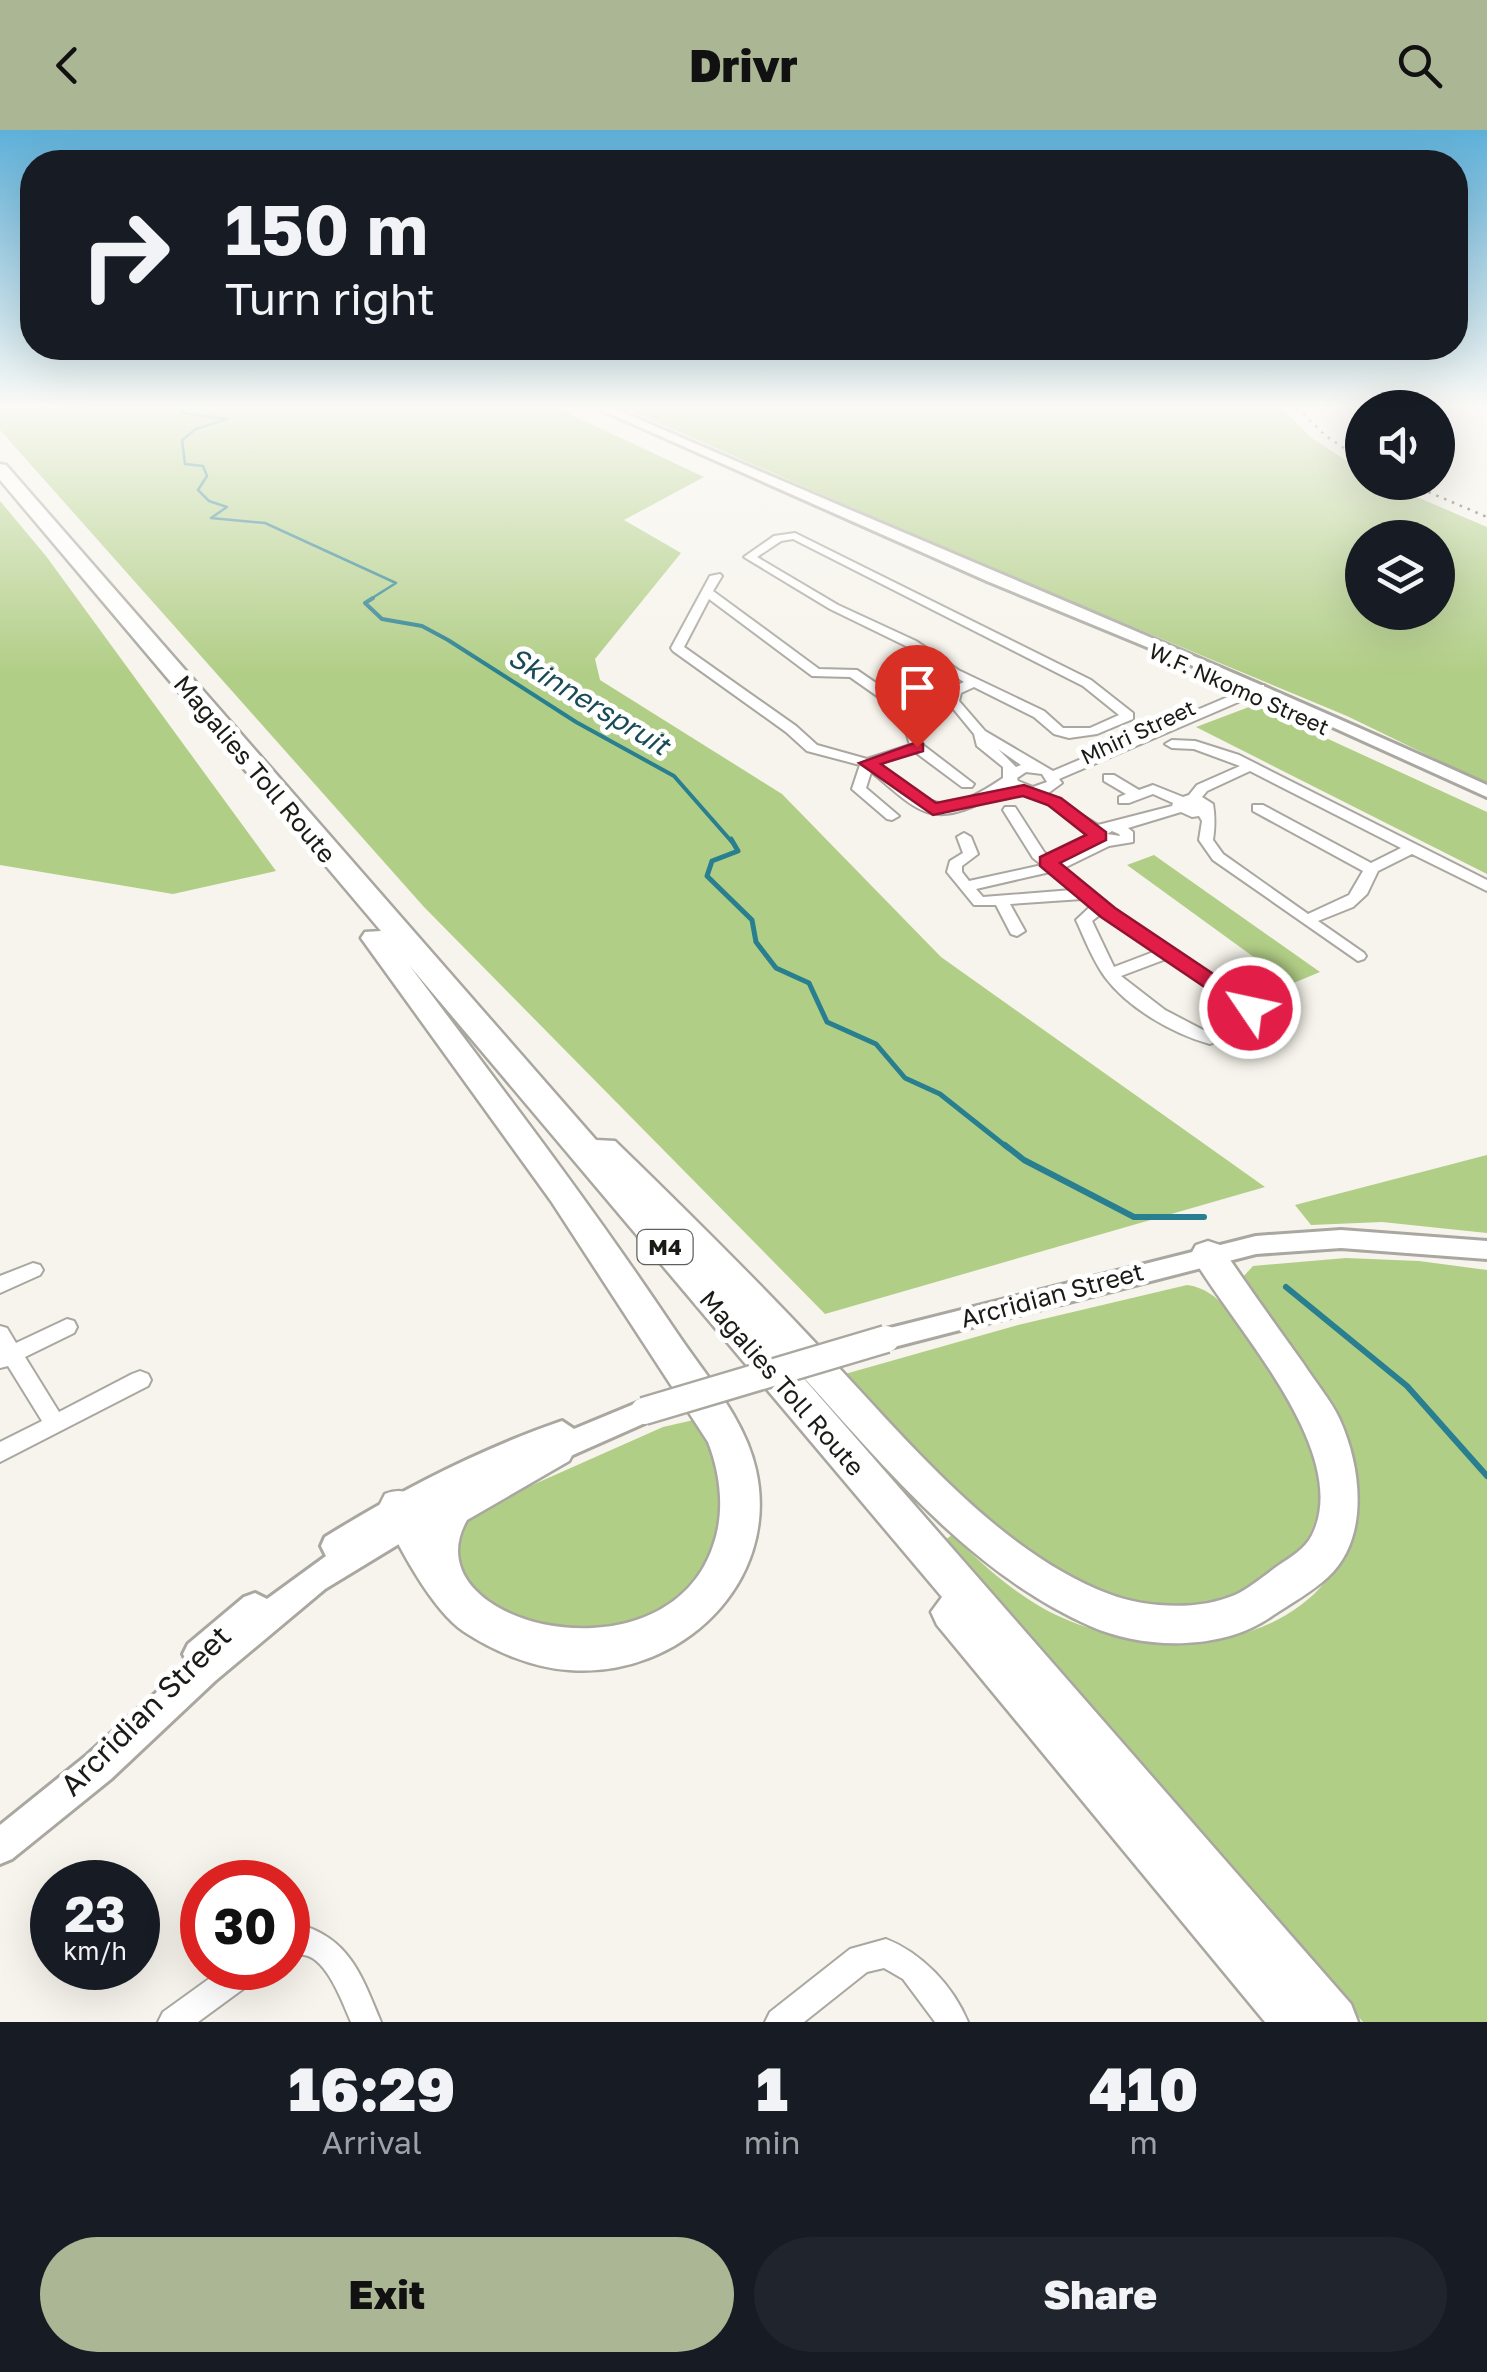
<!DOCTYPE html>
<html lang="en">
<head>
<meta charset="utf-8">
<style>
  body { margin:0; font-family:"Golos Text",sans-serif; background:#20242c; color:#f1f3f6; height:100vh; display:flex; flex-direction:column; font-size:38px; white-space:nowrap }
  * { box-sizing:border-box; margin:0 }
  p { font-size:32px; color:#9ea1a6 }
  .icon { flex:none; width:55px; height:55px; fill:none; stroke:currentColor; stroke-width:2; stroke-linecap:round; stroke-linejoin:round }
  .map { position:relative; height:1892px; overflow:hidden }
  .sheet { display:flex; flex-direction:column; background:#171b24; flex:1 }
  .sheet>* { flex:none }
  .hud { position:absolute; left:20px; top:20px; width:1448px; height:210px; border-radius:40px; box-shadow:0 10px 40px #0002; background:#171b24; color:#f1f3f6; overflow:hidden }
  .fabs { position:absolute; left:1345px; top:260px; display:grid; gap:20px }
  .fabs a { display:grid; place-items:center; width:110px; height:110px; border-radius:50%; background:#171b24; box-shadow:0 10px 40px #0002; font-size:50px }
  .speed { position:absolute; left:30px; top:1730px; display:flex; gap:20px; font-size:50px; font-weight:700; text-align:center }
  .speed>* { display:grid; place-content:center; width:130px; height:130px; border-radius:50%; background:#171b24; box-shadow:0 10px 40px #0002; line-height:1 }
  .speed small { font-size:25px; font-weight:400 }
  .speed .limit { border:15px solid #d22; background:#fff; color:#111 }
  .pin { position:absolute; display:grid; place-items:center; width:85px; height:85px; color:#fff; margin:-102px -42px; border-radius:50% 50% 50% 0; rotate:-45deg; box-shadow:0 0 10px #0007 }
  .pin .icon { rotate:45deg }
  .me { position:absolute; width:110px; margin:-55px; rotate:304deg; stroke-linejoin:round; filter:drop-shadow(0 0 8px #0008) }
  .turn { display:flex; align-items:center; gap:35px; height:210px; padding:0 40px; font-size:45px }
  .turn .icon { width:130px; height:130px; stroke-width:2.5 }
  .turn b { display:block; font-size:70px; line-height:85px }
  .eta { display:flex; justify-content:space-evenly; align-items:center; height:170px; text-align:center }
  .eta b { font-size:60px; font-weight:800; line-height:70px }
  .primary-button { display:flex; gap:20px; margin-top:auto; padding:20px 40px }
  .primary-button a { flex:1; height:115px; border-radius:60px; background:#abb694; color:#111; font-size:40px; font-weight:800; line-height:115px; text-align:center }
  .primary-button a+a { background:#20242c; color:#f1f3f6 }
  header { display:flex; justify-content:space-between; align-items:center; height:130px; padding:0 40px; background:#abb694; color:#111; font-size:45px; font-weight:800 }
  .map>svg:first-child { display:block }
  .green { fill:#b1ce86; fill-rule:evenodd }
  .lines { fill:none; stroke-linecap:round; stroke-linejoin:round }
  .stream-far3 { stroke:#297f8f; stroke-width:2.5 }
  .stream-far2 { stroke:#297f8f; stroke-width:4 }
  .stream-far1 { stroke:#297f8f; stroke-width:5 }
  .stream { stroke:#297f8f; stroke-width:6 }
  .street-casing { stroke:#a9a7a0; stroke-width:4 }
  .secondary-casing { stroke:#a9a7a0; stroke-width:6 }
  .highway-casing { stroke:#a9a7a0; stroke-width:5 }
  .street { fill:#fff; fill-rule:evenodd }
  .secondary { fill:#fff; fill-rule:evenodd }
  .highway { fill:#fff; fill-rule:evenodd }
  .rail { stroke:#464642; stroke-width:2.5; stroke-dasharray:2.5 6; stroke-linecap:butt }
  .secondary-bridge-casing { stroke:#a9a7a0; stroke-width:31; stroke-linecap:butt }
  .secondary-bridge { stroke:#fff; stroke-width:26 }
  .route { fill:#e11d48; stroke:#92132f; stroke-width:2.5 }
  .labels { text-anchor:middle; stroke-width:10; stroke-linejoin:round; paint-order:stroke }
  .far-street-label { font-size:22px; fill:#1a1a17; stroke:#fff }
  .shield { fill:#fff; stroke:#5f5f5d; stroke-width:2.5 }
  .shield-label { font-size:22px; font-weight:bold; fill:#1a1a17 }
  .street-label { font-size:25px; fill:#1a1a17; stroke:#fff }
  .water-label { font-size:28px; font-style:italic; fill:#194b56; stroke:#fff }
  .near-street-label { font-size:30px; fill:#1a1a17; stroke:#fff }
</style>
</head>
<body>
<header><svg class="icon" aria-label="back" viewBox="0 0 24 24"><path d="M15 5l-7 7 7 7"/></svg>Drivr<svg class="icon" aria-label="search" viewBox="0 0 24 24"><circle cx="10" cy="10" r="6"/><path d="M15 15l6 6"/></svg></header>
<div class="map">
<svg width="1487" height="1892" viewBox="0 0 1487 1892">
  <rect width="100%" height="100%" fill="#f6f4ec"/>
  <path class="green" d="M0 278H557L704 347 624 390 681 423 595 529 600 550 782 664 941 827 1265 1057 825 1184 424 777 0 300Z
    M624 278H1281L1312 308 1362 341V352L1384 353 1487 397V654L1347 586 967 428ZM1362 408H1438V482H1362Z
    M0 371 46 426 276 741 173 764 0 735Z
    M1249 577 1263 579 1487 682V744L1196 597Z
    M1154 725 1320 842 1291 854 1127 735Z
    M1487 1025V1103L1382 1092 1311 1095 1295 1075Z
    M1346 1128 1419 1131 1487 1140V1892H1363L942 1412 952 1405C982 1434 1011 1461 1048 1481 1131 1524 1262 1529 1326 1451 1339 1435 1345 1415 1353 1396L1242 1148 1253 1136Z
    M1187 1155C1221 1159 1237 1194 1255 1220 1276 1252 1306 1286 1315 1325 1347 1455 1199 1498 1100 1467 1084 1462 1068 1448 1055 1439 1032 1424 1005 1411 985 1393 934 1349 890 1293 845 1244L1018 1195Z
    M698 1289 711 1310 725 1359 717 1412 698 1448 670 1480 591 1508 495 1483 458 1443V1398L478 1379 663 1297Z"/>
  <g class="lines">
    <path class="stream-far3" d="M188 278 182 283 228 289 196 299 182 310 185 334 203 336 207 346 198 360 209 371 227 377 211 388 265 393 396 453 369 470"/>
    <path class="stream-far2" d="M373 468 365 473 382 489 422 496 448 510 576 592 674 646 732 712"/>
    <path class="stream-far1" d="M731 709 738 721 712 731 707 746 752 790 756 812 776 838 809 853 827 892 876 914 905 948 940 964 1008 1018"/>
    <path class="stream" d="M1005 1015 1024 1030 1134 1087H1204
      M1286 1157 1407 1256 1487 1346"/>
    <defs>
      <path id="street" d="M795 403 1091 550 1133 583V589L1097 604 1069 608 1054 604 1034 587 974 557 961 563 959 571 985 601 1053 641 1256 555H1264V561L1059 649 1062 653 1047 664 1098 695 1172 676 1173 673 1153 664 1129 673H1119V667L1126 664 1104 651V645H1114L1139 660 1153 655 1183 667 1189 665 1197 655 1240 636 1194 619 1172 618 1165 614 1172 610 1195 611 1239 625 1487 750V761L1412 724 1378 741 1367 764 1353 777 1318 791 1364 823 1366 826 1364 829 1358 831 1213 730 1199 710 1202 691 1199 686 1192 687 1181 682 1128 698 1133 702V712L1109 716 1064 738 1113 779 1256 874 1261 890 1259 894 1210 914C1173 904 1128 878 1105 847 1092 829 1085 809 1076 790L1091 776 1082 769 1010 774 1025 801 1017 806 1011 804 996 775H974L947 742 950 731 963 723 957 707 964 703 971 707 978 724 962 736V742L969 751 1042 735 1033 728 1003 680 1005 677H1015L1044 722 1055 731 1097 710 1092 704 1049 675 1008 657C987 671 950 692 924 681 906 674 887 654 871 642L866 658 899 686 892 690 887 689 852 659 860 635 807 621 786 602 673 521 671 518 710 446 720 444 722 446 713 461 819 539 857 540 911 577 923 615 974 654 972 657H962L915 622 877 634C933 675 939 691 1003 648V637L977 616 974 604 947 571 951 558 964 552 908 517 830 479 744 427 774 406ZM793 409 1083 556 1119 585 1090 598H1063L1044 581 958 540 916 511 838 475 757 427 781 411ZM709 469 812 546 850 547 900 582 910 615 867 629 817 615 796 596 684 517ZM998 619 1021 635 1016 637ZM1250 641 1401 718 1371 733 1263 675H1253V681L1363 741 1349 765 1308 784 1223 724 1213 710C1215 697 1215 686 1213 674L1202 667 1207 661ZM1026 642 1042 644 1047 652 1033 657 1018 651 1017 648ZM1112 701 1119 704 1120 706 1107 704ZM1050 742 1072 760 983 767 976 759ZM1101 784 1103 785 1156 821 1114 837 1092 791ZM1166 829 1242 880 1244 888 1209 903 1165 880 1121 846Z
        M33 1133 40 1135 43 1140 40 1145 0 1163V1146Z
        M67 1189 74 1191 77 1197 74 1203 25 1227 59 1282 132 1244 140 1241 148 1244 151 1250 148 1256 0 1332V1312L42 1291 8 1236 0 1238V1196L7 1198 16 1213Z
        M304 1796C351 1811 363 1849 381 1892H351C343 1874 327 1828 304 1825 299 1824 293 1826 288 1826V1798Z
        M886 1809C922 1823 953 1856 968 1892H935L903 1849 884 1838 867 1842 804 1892H765L770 1882 850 1819Z
        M224 1838H262L258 1848 198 1892H158L163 1882Z"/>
      <path id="secondary" d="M597 278H613C904 405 1198 524 1487 655V667L1244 557 987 451Z
        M1341 1100 1487 1111V1129L1341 1118 1256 1124 886 1219 877 1216 873 1209 877 1202 886 1199 1256 1106Z
        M644 1270 654 1273 658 1281 654 1289 557 1332 547 1336 537 1332 533 1326 469 1355 473 1363 468 1372 325 1459 215 1551 111 1649 12 1729 0 1734V1695L87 1625 188 1534 183 1524 188 1514 244 1467 255 1463 267 1469 326 1426 321 1416 325 1407C401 1360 478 1320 562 1291L574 1299Z"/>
      <path id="highway" d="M0 334 6 335 596 1010 615 1011C686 1080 756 1149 823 1221 904 1306 997 1422 1109 1464 1146 1478 1198 1481 1235 1465 1250 1458 1265 1445 1279 1435 1291 1427 1305 1419 1312 1405 1354 1321 1230 1194 1191 1124L1196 1115 1208 1111 1220 1115C1247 1155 1275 1194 1303 1233 1315 1252 1331 1270 1340 1290 1361 1337 1370 1408 1328 1447 1312 1462 1290 1474 1272 1486 1223 1521 1144 1520 1090 1496 964 1440 877 1327 785 1227L1351 1874 1358 1892H1265L937 1495 931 1482 942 1467 409 835C501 957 593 1077 677 1203 706 1246 745 1289 756 1340 781 1453 679 1549 569 1540 533 1538 493 1521 463 1501 430 1478 397 1413 379 1376L385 1364C409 1355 415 1368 427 1388L439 1366 543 1309 556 1304 569 1309 575 1320 569 1331 467 1390C407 1494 665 1558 713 1416 725 1383 721 1345 708 1312L551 1071 361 808 365 802 381 801 0 350Z"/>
    </defs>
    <use href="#street" class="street-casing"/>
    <use href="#secondary" class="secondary-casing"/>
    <use href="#highway" class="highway-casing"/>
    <use href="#street" class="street"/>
    <use href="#secondary" class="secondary"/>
    <use href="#highway" class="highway"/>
    <path class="rail" d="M1297 278 1326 306 1362 330
      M1405 352 1487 387"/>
    <defs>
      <path id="secondary-bridge" d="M644 1281 886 1209"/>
    </defs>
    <use href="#secondary-bridge" class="secondary-bridge-casing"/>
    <use href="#secondary-bridge" class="secondary-bridge"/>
  </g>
  <linearGradient id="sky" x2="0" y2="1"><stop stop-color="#5eb0d9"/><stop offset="0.51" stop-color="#fbfaf6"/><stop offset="1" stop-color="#fbfaf6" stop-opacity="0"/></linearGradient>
  <rect width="1487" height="543" fill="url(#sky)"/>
  <path class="route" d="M917 612 923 614V621L881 634 936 673 1024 655 1061 668 1106 702V710L1060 733 1115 778 1258 874 1261 878 1258 883H1243L1101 787 1040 736V727L1086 705 1048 675 1023 666 933 685 859 633Z"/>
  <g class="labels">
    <g class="far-street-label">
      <text transform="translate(1239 559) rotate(24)" y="8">W.F. Nkomo Street</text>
      <text transform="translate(1138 602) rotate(-25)" y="8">Mhiri Street</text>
    </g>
    <rect class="shield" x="637.5" y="1100" width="55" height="34" rx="8"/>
    <g class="shield-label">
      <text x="665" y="1125">M4</text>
    </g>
    <g class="street-label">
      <text transform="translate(255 639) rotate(50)" y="9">Magalies Toll Route</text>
      <text transform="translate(1052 1165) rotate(-15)" y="9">Arcridian Street</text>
      <text transform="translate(782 1253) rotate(49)" y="9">Magalies Toll Route</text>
    </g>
    <g class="water-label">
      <text transform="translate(589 571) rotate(31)" y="10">Skinnerspruit</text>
    </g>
    <g class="near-street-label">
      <text transform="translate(146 1581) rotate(-45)" y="10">Arcridian Street</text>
    </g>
  </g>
</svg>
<div class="fabs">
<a><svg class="icon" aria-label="sound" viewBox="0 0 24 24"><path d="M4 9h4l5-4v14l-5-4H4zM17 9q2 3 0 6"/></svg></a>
<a><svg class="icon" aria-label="layers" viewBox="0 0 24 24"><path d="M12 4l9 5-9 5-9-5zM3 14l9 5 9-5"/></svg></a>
</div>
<div class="speed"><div>23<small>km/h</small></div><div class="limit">30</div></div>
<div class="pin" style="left:917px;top:617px;background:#d93025"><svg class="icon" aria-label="arrive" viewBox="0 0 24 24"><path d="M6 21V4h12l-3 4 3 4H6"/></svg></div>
<svg class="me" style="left:1250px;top:878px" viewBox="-20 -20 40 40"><circle r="17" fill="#e11d48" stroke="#fff" stroke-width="3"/><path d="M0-11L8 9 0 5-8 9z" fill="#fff"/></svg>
<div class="hud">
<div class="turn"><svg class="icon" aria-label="right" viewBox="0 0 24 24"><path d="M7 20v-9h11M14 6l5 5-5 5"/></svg><div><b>150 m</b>Turn right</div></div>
</div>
</div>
<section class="sheet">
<div class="eta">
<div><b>16:29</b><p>Arrival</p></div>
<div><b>1</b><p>min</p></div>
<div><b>410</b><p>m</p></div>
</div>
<div class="primary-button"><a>Exit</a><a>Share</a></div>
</section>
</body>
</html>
